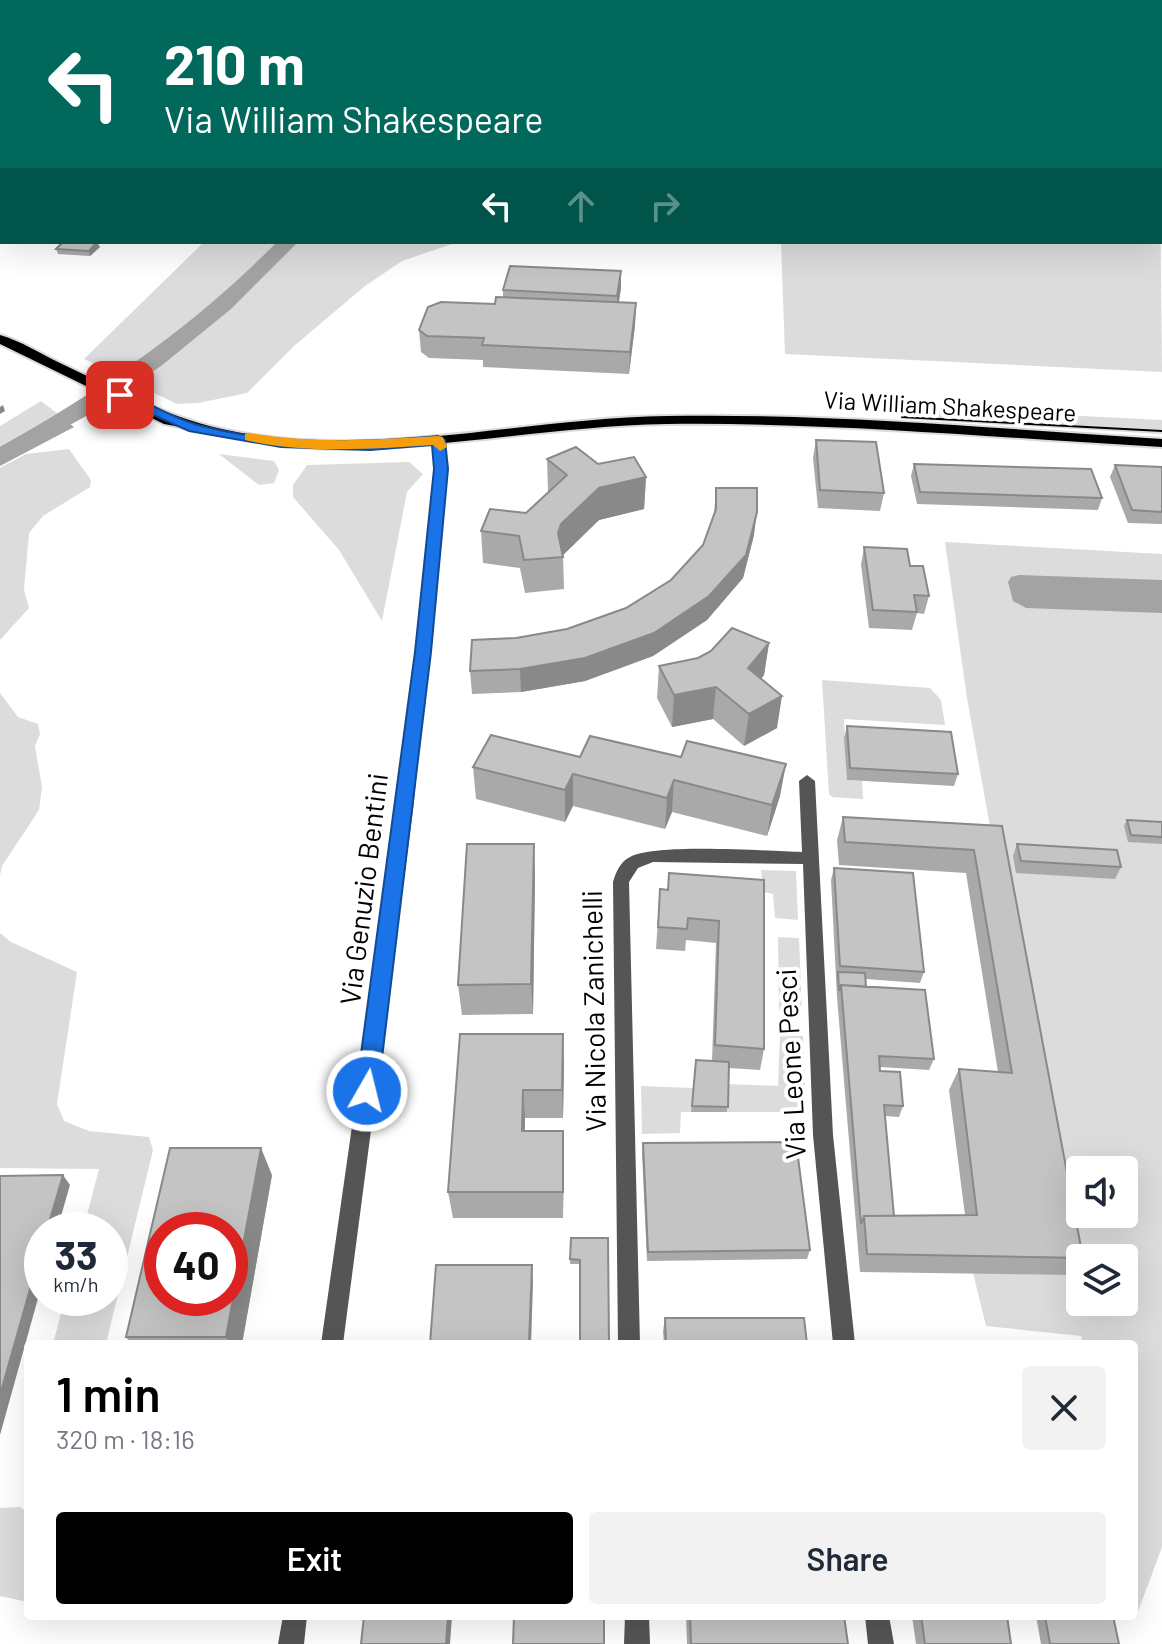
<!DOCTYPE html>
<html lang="en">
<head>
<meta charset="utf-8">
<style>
  body { margin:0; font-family:Barlow,sans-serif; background:#f2f2f3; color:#1f2937; height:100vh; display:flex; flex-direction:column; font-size:30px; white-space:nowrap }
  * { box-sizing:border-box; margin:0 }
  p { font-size:26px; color:#747a83 }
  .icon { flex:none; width:44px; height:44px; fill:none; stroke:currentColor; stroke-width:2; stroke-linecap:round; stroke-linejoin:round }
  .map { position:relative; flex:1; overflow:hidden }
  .drawer { position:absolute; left:24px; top:1340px; width:1114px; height:280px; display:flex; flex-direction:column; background:#fff; border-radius:8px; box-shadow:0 8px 32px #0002 }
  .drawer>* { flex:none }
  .hud { position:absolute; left:0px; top:0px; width:1162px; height:244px; box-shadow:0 8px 32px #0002; background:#00695c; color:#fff; overflow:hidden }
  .tools { position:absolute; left:1066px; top:1156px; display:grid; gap:16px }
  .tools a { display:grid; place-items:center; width:72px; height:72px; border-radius:8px; background:#fff; box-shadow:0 8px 32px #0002; font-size:40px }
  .speed { position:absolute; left:24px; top:1212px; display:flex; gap:16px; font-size:40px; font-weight:700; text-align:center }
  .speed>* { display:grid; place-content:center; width:104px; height:104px; border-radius:50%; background:#fff; box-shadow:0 8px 32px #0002; line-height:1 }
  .speed small { font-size:20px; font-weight:400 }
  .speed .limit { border:12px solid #d22; background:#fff; color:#111 }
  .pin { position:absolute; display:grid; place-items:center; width:68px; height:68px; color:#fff; margin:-34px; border-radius:16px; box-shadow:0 4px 12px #0006 }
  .me { position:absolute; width:88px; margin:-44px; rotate:8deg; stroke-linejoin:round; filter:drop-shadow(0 0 6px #0008) }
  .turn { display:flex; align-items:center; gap:28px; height:168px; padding:0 32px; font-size:36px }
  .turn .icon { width:104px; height:104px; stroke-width:2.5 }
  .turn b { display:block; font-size:56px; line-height:68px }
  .lanes { display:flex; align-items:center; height:76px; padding:0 32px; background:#0003; justify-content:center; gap:40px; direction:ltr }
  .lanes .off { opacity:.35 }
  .round { display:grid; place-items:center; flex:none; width:84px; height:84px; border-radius:8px; background:#f2f2f3 }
  .summary { display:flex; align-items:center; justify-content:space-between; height:136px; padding:0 32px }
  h1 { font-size:48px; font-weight:600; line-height:60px; color:#000 }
  .action { display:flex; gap:16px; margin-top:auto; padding:16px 32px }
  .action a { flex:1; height:92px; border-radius:8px; background:#000; color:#fff; font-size:32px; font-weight:600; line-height:92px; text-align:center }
  .action a+a { background:#f2f2f3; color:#1f2937 }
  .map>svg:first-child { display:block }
  .green { fill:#dcdcdc; fill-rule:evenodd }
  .water { fill:#a3a3a3 }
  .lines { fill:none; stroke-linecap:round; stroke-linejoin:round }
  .canal { fill:#a3a3a3; fill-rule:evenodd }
  .primary-casing { stroke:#dbdbdb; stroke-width:4 }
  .minor { fill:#555; fill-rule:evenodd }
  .tertiary { fill:#555; fill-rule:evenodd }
  .primary { fill:#000; fill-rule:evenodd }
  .tram { stroke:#000; stroke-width:2 }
  .wall { fill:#a9a9a9 }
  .shaded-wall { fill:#898989 }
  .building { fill:#c4c4c4; stroke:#898989; stroke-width:2; fill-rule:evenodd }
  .route { fill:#1a73e8; stroke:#114b97; stroke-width:2 }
  .slow { fill:#f59e0b }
  .labels { text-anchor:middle; stroke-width:8; stroke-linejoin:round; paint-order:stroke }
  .far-street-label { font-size:24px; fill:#000; stroke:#fff }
  .street-label { font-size:28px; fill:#000; stroke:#fff }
</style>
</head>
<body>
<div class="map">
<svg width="1162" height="1644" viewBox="0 0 1162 1644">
  <rect width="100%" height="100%" fill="#fff"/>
  <path class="green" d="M5 0H768L3 2Z
    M1160 181 1162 372 785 354 781 242H1160Z
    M204 242H458L402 261 365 286 294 346 247 393 198 403 177 404 84 359Z
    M41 401 58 414 0 447V426Z
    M900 407 1162 420V434L901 419Z
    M69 449 91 480 90 487 43 516 29 533 24 590 29 608 0 640V468L26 454Z
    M219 454 274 461 279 470 274 483 259 485Z
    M409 462 423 474 407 492 382 621 339 550 293 497V485L307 465Z
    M945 542 1162 554V1547L1136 1617 1134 1344H1083L1081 1336 986 1326 973 1273 1070 1275 967 698ZM1080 1170H1124V1214H1080ZM1080 1258H1124V1302H1080Z
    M822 680 930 688 941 700 945 725 844 719 847 780 862 781 863 799 832 797 829 794Z
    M0 693 18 717 38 724 40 734 35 746 42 787 39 810 2 866 0 875Z
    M761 870 796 871 798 920 775 918 773 894 763 892Z
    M0 933 11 942 77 972 57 1104 64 1121 89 1131 149 1137 153 1150 106 1344H53L65 1298H110V1230H83L99 1169 0 1168Z
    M778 937 799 938 802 1014 779 1011Z
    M780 1036H803L806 1112H727L728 1084 778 1086Z
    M641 1086 693 1088 691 1112H681L680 1133 642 1134Z
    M20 1507 28 1513V1602L0 1596V1508Z"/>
  <path class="water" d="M58 414 74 427 0 466V447Z
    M1019 575 1162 580V613L1026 608 1013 601 1008 582 1011 577Z"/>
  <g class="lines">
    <path class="canal" d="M645 0H662L644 2Z
      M277 242H298L231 309 161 366 86 416 0 464V447C102 390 195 325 277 242Z"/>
    <defs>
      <path id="primary" d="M0 335C21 341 41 354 60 363 113 388 164 416 222 429 368 462 520 418 667 416 832 413 998 429 1162 439V447C998 438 832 422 667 424 560 426 455 447 348 449 284 450 224 435 164 424L0 344Z"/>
    </defs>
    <use href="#primary" class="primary-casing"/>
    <path class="minor" d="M807 775 815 781 833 1135 855 1344H833L813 1135 803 864 653 862 638 868 629 882 640 1344H618L613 882C616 872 620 862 630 857 656 843 766 851 802 852L799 781Z
      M625 1616H649L650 1644H624Z
      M865 1616H889L894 1644H868Z"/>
    <path class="tertiary" d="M438 436 444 440 447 469 413 810 343 1344H321L397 810 435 469 432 440Z
      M283 1616H307L304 1644H278Z"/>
    <use href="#primary" class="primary"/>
    <path class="tram" d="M902 417 1162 431"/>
  </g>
  <path class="wall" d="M896 0H926V2H896Z
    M952 0H1033V2H951Z
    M1112 0H1160L1162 3V11L1160 17V2H1113Z
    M1160 19H1162V146H1160Z
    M0 114H2V160H0Z
    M100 247 90 256 58 254 56 249Z
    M621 271V288L619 302 636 303 635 325 629 374 483 367V360L429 358 421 352 419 330 495 304 503 297V290Z
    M816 440 884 493 880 511 818 508 813 458Z
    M547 459 598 464 646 477 644 509 599 520 563 555 564 589 525 593 520 568 483 563 481 531 526 513 549 492 548 491Z
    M914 464 1102 498 1098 510 917 504 911 476Z
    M1115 465 1162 467V524L1128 523 1110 477Z
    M716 488 754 535 743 578 707 620 653 656 585 681 521 692 472 694 470 671 516 638 567 629 626 608 671 580 703 545 714 514Z
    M864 547 910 566 929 596 924 614 917 613 912 630 869 628 861 565Z
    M769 643 764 675 761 679 777 728 744 746 713 719 672 727 657 698 659 666Z
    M847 726 958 774 954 786 847 780 844 738Z
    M580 757 780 796 767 836 672 812 665 829 573 806 565 822 476 799 473 767Z
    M843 817 1002 826 1080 1258V1262L1070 1275 860 1272 837 997 831 880 834 868 924 972 920 983 866 979V987L934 1059 929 1070 880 1067V1071L903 1106 899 1117 885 1116 894 1216 965 1215 949 1090 959 1069 998 1072 966 873 839 865 837 840Z
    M1127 820 1162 822V844L1128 842 1124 826Z
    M1017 844 1121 867 1115 879 1016 873 1013 856Z
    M535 875 533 1014 462 1015 458 985Z
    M764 880V1049L760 1070 729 1068 727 1112H691L696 1060 712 1061 716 943 686 940 685 951 656 949 660 889 668 890Z
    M460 1034 564 1063 563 1118H525V1131H563V1218H453L448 1192Z
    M643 1143 810 1250 807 1259 647 1261 642 1153Z
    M272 1175 242 1344H131L126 1337Z
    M571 1238H608L580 1264H570Z
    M665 1318 807 1344H664L663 1331Z
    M686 1616H844L848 1644H687Z
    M912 1616H1007L1011 1644H916Z
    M1036 1616H1113L1119 1644H1041Z"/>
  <path class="shaded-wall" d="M97 242 100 247 90 256 89 251Z
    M621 271V288L617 312V296Z
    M636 303 635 325 629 374 630 352Z
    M3 405 5 411 0 414V407Z
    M646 477 644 509 599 520 561 557 558 533 561 524 599 488Z
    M757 512 754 535 743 578 707 620 653 656 585 681 521 692 520 669 585 658Z
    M769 643 764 675 744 700 748 668Z
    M716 687 713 719 672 727 674 695Z
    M782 696 777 728 744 746 749 714Z
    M786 764 780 796 767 836 772 805Z
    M573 774V806L565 822V790Z
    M674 780 672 812 665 829 667 798Z
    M534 844 535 875 533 1014 531 984Z
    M563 1034 564 1063 563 1118 562 1090Z
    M523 1090 525 1118 524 1159 522 1131Z
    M563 1131 564 1159 563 1218Z
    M261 1148 272 1175 242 1344H230L226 1337Z
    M63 1175 70 1185 57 1230H47Z
    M42 1247V1284L0 1435V1395Z
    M532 1265 533 1283 531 1344H529Z
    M448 1616H452L450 1644H446Z"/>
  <path class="building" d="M834 0H860V2H878H835Z
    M1124 0H1160L1162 5H1160V2H1125Z
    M1160 19H1162V45H1160Z
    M1160 62H1162V93H1160Z
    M1160 105H1162V116H1160Z
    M1160 119H1162V131H1160Z
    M0 131H2V145H0Z
    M0 186H2V196H0Z
    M63 242H97L89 251 56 249Z
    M510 266 621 271 617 296 503 290Z
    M496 297 636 303 630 352 482 345 484 338 427 336 419 330 428 307 441 302 495 304Z
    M816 440 876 442 884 493 820 490Z
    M576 447 598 464 634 457 646 477 599 488 561 524 558 533 563 557 524 560 519 536 481 531 490 509 526 513 567 475 547 459Z
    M914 464 1091 469 1102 498 920 492Z
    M1115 465 1162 467V512L1132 510Z
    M716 488H757V512L746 555 709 596 654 633 585 658 520 669 470 671 472 640 516 638 567 629 626 608 671 580 703 545 716 509Z
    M864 547 907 549 910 566H923L929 596 914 595 917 612 873 610Z
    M732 628 769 643 748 668 782 696 749 714 716 687 674 695 659 666 698 658 711 651Z
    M847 726 951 732 958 774 850 768Z
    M491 735 580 757 590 736 681 757 687 741 786 764 772 805 674 780 667 798 573 774 565 790 473 767Z
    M843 817 1002 826 1083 1258 867 1254 864 1216 977 1215 959 1069 1012 1073 974 850 845 842Z
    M1127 820 1162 822V837L1131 835Z
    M467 844H534L531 984 458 985Z
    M1017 844 1117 850 1121 867 1021 861Z
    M834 868 913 873 924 972 840 966Z
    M669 873 764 880V1049L715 1045 719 921 688 918 687 929 658 927 660 889 668 890Z
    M838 972 865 973 866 987 841 985 839 991Z
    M841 985 925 990 934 1059 879 1056 880 1071 900 1072 903 1106 884 1105 894 1216H864L861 1224Z
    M460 1034H563L562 1090H523L522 1131H563V1192H448Z
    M696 1060 729 1062 728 1107 692 1106Z
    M796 1142 810 1250 648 1252 643 1143Z
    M170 1148H261L226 1337H126ZM162 1230H230V1298H162Z
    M63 1175 47 1230H42V1247L0 1395V1176Z
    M571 1238H608L609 1344H580V1260L570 1259Z
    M436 1265H532L529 1344H430Z
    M665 1318H804L807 1344H666Z
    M364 1616H448L446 1644H361Z
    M514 1616H604V1644H513Z
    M690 1616H844L848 1644H691Z
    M921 1616H1007L1011 1644H925Z
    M1045 1616H1113L1119 1644H1050Z"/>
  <path class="route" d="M116 392H125C148 403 173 418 198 425 276 446 360 443 438 436L445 440 448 469 431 652 378 1091 374 1098 367 1101 359 1098 356 1091 415 652 434 469 432 445 370 450 281 447 189 431 116 398Z"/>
  <path class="slow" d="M249 433C313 444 375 440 438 436L443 437 447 447 440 451 433 445C370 449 306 454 245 440V434Z"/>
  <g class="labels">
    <g class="far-street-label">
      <text transform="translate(950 407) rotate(3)" y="8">Via William Shakespeare</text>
    </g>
    <g class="street-label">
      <text transform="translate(364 889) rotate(-83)" y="10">Via Genuzio Bentini</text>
      <text transform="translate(594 1011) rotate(-91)" y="10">Via Nicola Zanichelli</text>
      <text transform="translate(791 1064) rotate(-93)" y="10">Via Leone Pesci</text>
    </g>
  </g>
</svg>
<div class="tools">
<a><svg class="icon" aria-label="sound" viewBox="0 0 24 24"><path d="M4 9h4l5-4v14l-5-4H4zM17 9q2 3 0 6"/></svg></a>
<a><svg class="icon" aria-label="layers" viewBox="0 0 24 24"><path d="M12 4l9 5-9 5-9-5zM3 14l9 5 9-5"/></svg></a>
</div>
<div class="speed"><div>33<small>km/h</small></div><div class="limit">40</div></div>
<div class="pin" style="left:120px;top:395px;background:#d93025"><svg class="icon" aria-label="arrive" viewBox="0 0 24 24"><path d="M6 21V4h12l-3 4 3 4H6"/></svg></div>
<svg class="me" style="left:367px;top:1091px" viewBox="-20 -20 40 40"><circle r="17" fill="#1a73e8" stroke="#fff" stroke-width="3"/><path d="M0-11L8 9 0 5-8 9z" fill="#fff"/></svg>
<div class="hud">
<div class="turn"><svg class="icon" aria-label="left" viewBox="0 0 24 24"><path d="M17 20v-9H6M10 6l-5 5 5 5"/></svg><div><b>210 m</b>Via William Shakespeare</div></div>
<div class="lanes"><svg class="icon" aria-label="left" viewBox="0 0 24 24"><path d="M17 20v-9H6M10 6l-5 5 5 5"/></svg><svg class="icon off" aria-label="ahead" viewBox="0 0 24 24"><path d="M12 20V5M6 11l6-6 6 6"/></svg><svg class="icon off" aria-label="right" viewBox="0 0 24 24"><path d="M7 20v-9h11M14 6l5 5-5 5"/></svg></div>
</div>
<section class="drawer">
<div class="summary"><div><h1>1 min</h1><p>320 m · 18:16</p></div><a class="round"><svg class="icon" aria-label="close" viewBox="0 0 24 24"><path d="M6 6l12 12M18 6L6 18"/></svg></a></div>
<div class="action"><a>Exit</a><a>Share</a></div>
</section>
</div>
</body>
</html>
